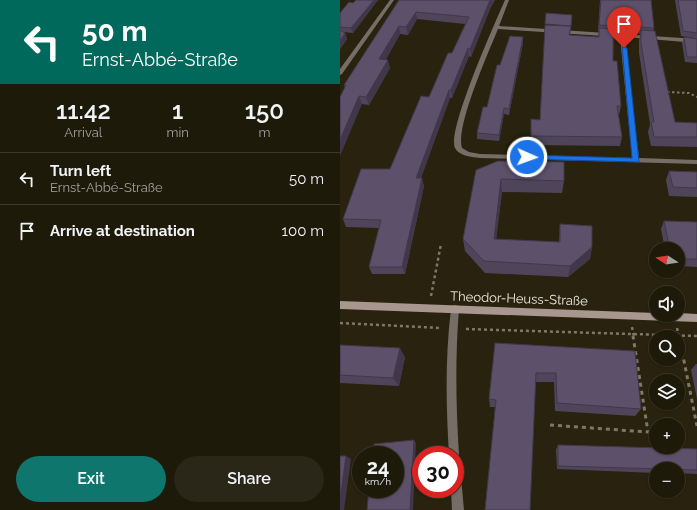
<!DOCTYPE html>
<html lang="en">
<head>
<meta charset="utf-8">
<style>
  body { margin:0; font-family:Raleway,sans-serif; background:#2b2718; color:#f1f3f6; height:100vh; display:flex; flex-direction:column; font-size:15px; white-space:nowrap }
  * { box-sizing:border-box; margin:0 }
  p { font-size:13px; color:#a1a19c }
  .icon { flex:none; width:22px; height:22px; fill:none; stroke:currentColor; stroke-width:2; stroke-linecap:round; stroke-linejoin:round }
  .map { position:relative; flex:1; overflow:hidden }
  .sheet { display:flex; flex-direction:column; background:#1e1a0a; width:340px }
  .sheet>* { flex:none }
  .top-card { background:#00695c; color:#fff; overflow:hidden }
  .needle { width:26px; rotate:282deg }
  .controls { position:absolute; left:309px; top:242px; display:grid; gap:8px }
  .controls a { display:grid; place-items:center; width:36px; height:36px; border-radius:50%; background:#1e1a0a; box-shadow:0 1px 3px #0004,0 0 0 1px #3c382b; font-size:20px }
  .speed { position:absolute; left:12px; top:446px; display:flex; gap:8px; font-size:20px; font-weight:700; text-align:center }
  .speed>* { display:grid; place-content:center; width:52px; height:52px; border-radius:50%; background:#1e1a0a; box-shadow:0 1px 3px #0004,0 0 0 1px #3c382b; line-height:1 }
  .speed small { font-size:10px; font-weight:400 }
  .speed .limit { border:6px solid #d22; background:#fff; color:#111 }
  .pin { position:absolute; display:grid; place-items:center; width:34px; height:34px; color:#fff; margin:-41px -17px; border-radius:50% 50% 50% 0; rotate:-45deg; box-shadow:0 0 4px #0007 }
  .pin .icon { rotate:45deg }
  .me { position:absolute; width:44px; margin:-22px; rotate:92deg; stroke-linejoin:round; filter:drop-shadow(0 0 3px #0008) }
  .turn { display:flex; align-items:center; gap:14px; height:84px; padding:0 16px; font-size:18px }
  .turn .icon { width:52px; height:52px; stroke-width:2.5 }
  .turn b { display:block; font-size:28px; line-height:34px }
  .eta { display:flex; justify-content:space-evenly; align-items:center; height:68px; text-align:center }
  .eta b { font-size:24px; font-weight:600; line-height:28px }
  .action { display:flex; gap:8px; margin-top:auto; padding:8px 16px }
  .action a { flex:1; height:46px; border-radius:24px; background:#0f766e; color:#fff; font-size:16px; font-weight:600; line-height:46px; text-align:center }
  .action a+a { background:#2b2718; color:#f1f3f6 }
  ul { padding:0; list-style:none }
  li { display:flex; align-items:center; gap:12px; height:52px; padding:0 16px; border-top:1px solid #3c382b }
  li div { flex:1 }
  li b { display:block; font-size:15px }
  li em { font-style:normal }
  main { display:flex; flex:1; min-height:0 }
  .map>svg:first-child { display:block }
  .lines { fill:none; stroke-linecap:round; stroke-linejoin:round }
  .path-far2 { stroke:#7d7867; stroke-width:2; stroke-dasharray:2.5 2.5; stroke-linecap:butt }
  .path-far1 { stroke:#7d7867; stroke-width:2.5; stroke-dasharray:3 3; stroke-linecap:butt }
  .path { stroke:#7d7867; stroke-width:3; stroke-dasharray:4 4; stroke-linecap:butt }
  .street { fill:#776d67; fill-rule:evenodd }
  .secondary { fill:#a8978f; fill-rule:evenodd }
  .wall { fill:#4f455b }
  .shaded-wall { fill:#40384a }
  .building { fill:#5c506a; stroke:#40384a }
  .route { fill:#1a73e8; stroke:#114b97 }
  .labels { text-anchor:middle; stroke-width:3; stroke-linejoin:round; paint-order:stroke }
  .street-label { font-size:13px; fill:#ede9dd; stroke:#28220e }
</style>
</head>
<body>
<main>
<section class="sheet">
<div class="top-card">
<div class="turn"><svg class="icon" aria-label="left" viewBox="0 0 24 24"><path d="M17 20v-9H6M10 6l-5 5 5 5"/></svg><div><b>50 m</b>Ernst-Abbé-Straße</div></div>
</div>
<div class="eta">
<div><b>11:42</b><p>Arrival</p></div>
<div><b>1</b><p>min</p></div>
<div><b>150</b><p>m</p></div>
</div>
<ul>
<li><svg class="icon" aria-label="left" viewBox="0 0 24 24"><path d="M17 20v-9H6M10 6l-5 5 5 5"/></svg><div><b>Turn left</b><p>Ernst-Abbé-Straße</p></div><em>50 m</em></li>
<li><svg class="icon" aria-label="arrive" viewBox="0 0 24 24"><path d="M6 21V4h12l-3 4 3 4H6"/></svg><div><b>Arrive at destination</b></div><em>100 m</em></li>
</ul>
<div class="action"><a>Exit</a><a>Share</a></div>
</section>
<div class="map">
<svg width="357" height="510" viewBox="0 0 357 510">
  <rect width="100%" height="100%" fill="#28220e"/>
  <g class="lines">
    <path class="path-far2" d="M327 92 349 93 357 97"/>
    <path class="path-far1" d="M91 296 101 244
      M0 323 101 328
      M292 327 294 337
      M337 328 339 337
      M126 329 357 336"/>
    <path class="path" d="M339 336 357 426
      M210 425 308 432 293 336"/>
    <path class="street" d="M50 0H54L2 74 0 75V69Z
      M165 0H169L159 26 357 39V43L285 37 299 158 357 160V164L140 158C132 157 119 156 115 148 107 130 155 23 165 0ZM158 29 280 37 292 158 140 154 129 152 122 148C115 127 149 51 158 29Z
      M115 305 118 306 119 309C115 358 116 406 119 455L118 459 115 460V455H109C106 406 105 358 111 309L112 306Z
      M115 461 119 462 120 466 124 510H112L111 489H115Z"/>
    <path class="secondary" d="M0 301 316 313V315H338V313L357 314V322L0 309Z"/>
  </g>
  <path class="wall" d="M16 0H38L13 33 3 32 5 33 7 39 0 49V13L13 3Z
    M59 0H155L150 9 131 57 129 56 112 98H110L81 178 84 186 65 274H32L29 267 39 228 6 227 3 219 50 169 112 53 125 24 77 19 68 35 60 34 46 59 50 68 29 105 22 104 5 88 4 85Z
    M260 0H311L314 28 313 31 335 122 357 123V147L311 146 308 132 310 124 299 53V40L300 34H299V30L274 28 273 61 281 106 279 115H278L282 137 280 146 191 145V119L200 120 232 15 230 35 258 37 259 31H258Z
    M335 0H357V63L345 62 342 43 344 37 354 38 341 36Z
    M183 37V43L169 115 164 114 159 141 137 139V133L147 107 160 65Z
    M136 170 224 181 222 193 162 192 156 239 219 242 220 224 252 247 250 259 228 277 145 273 125 251 123 239Z
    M329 171 357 172V197L329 196 326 180Z
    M324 221 357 222V267L338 266V249H325L321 229Z
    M155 343 301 409 295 416 215 411 214 382H195L155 407H150L149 399Z
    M0 345 65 357 59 386 0 383Z
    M356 364H357V399L351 370Z
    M218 445 357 449V474L338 473V469H316V473L217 469 216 450Z"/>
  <path class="shaded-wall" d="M34 0H38L13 33 11 28Z
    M150 0H155L150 9 131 57 130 49Z
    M76 12 77 19 68 35 66 27Z
    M59 26 60 34 42 67 39 59Z
    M5 33 7 39 0 49V41Z
    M183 37V43L169 115V109Z
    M128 48 129 56 112 98 111 90Z
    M48 60 50 68 29 105 26 97Z
    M109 90 110 98 78 186 76 178Z
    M19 96 22 104 0 156V140Z
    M164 108V114L159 141V135Z
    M82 178 84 186 65 274 62 267Z
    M161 179 162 192 155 251 154 239Z
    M252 247 250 259 228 277 230 266Z
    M60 348 65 357 59 386 53 378Z
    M74 440 76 443 73 510H70Z
    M6 456 11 459 4 510H0V501Z"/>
  <path class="building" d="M16 0H34L11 28 0 27V13L9 2 13 3Z
    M59 0H150L130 49 128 48 111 90H109L76 178H82L62 267H29L41 220 3 219 21 169H50L81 96 89 97 108 53H112L129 17 76 12 66 27 59 26 39 59 48 60 26 97 19 96 0 140V97L6 85H4Z
    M261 0H311L314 28 300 27V23L274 22V26L259 25Z
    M338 0H357V33L343 31Z
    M206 13 232 15 231 26 205 24Z
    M205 25 231 26 229 35 259 37V28L273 29V61H277L281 106H277L282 137 191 136V119L200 120Z
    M0 30 5 33 0 41Z
    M301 30 315 31 335 122 357 123V137H314L311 122H314L301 43Z
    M170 36 183 37 169 109 164 108 159 135 137 133 143 107H147L157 65H160Z
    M344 37 357 39V57H347Z
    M158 161 224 162V181L161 179 154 239 220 242V224L252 226V247L230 266 144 261 123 239 136 170Z
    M329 171 357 172V188L333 187Z
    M324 221 357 222V259H338V249H330Z
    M155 343 295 351 301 409 217 403 216 373H196L190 510H145L156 400 149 399Z
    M0 345 60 348 53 378 0 375Z
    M74 440 70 510H27L29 489H55V455H33L34 444Z
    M218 445 357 449V470L218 466Z
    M0 456H6L0 501Z"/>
  <path class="route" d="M282 47 287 48 299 162 184 159 183 157 187 155 292 158Z"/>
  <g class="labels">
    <g class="street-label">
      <text transform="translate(179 298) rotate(2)" y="5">Theodor-Heuss-Straße</text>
    </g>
  </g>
</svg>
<div class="controls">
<a><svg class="needle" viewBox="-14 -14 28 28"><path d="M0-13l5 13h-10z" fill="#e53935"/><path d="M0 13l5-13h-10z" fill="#a1a19c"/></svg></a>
<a><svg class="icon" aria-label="sound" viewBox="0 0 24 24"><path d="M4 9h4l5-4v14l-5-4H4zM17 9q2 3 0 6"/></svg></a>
<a><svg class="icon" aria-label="search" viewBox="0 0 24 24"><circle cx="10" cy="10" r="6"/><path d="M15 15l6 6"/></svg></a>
<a><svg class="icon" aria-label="layers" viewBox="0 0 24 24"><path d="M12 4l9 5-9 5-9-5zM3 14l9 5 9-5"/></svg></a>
<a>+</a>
<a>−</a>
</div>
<div class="speed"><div>24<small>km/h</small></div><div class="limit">30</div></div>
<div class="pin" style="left:284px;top:48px;background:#d93025"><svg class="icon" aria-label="arrive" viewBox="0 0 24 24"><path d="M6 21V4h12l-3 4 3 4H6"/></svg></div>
<svg class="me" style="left:187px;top:157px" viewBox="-20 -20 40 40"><circle r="17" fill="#1a73e8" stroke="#fff" stroke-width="3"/><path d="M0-11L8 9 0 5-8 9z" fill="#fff"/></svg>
</div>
</main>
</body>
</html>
